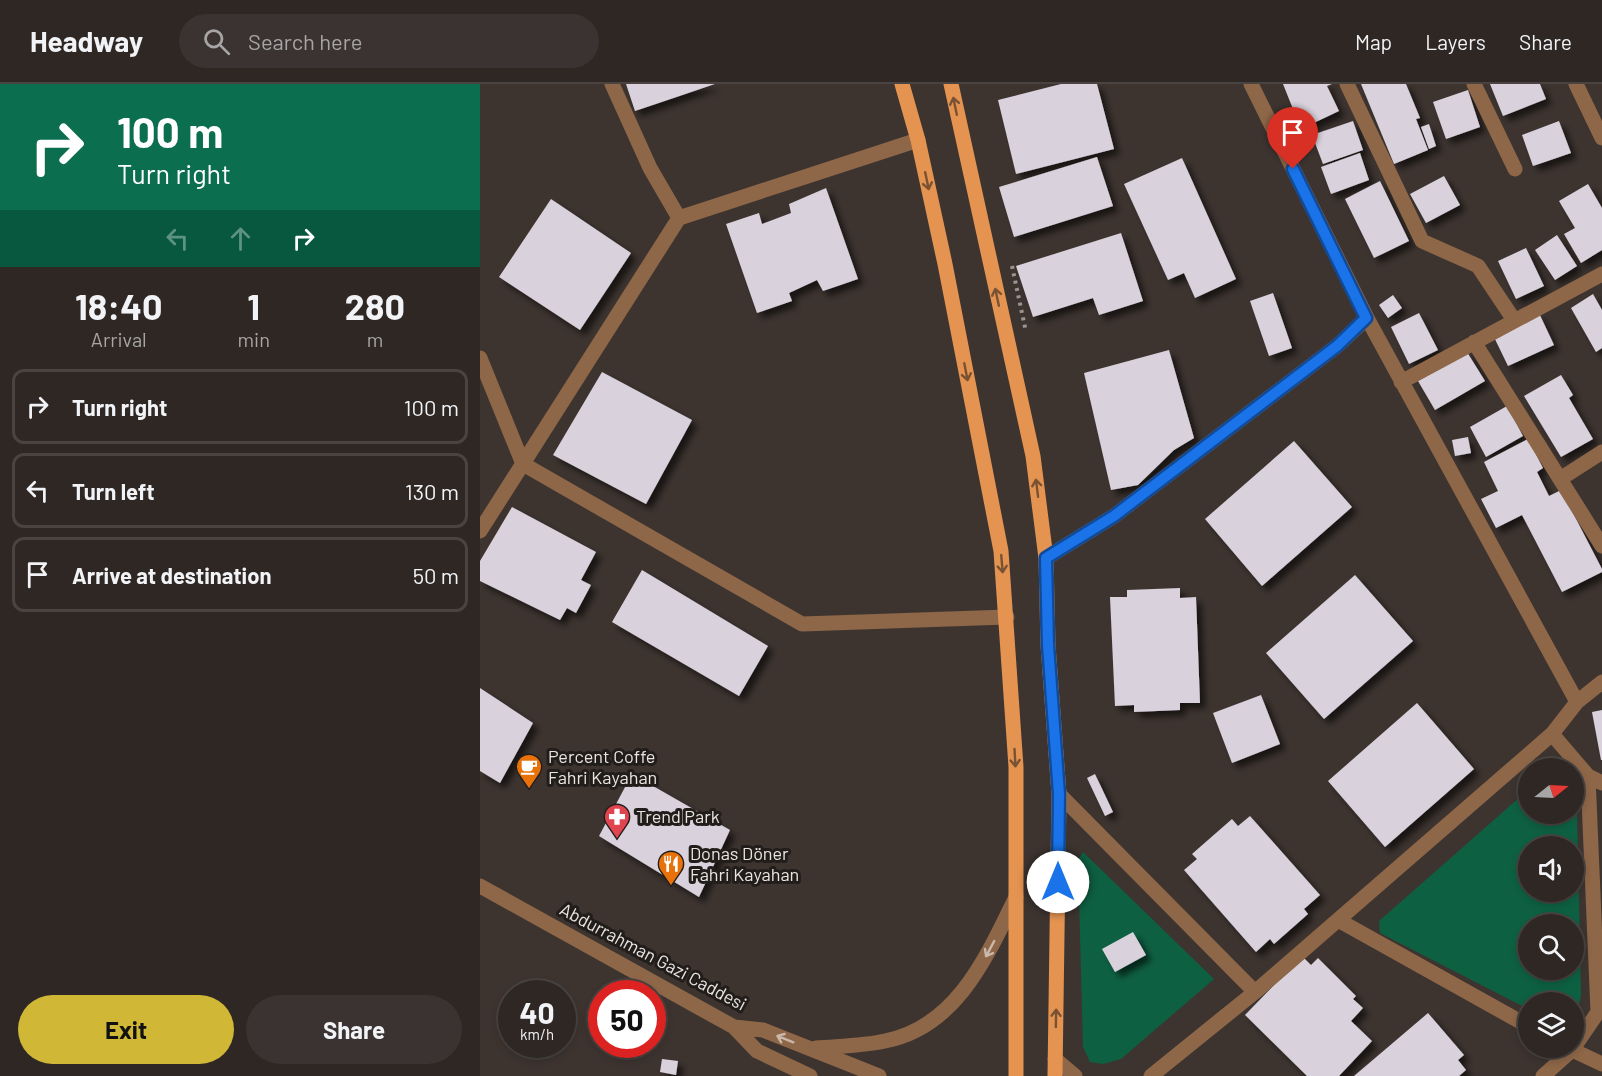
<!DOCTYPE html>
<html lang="en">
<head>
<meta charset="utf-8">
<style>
  body { margin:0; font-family:Barlow,sans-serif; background:#3a3331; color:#f1f3f6; height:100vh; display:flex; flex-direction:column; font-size:22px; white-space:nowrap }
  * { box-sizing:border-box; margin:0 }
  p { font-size:20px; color:#a7a5a6 }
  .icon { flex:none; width:33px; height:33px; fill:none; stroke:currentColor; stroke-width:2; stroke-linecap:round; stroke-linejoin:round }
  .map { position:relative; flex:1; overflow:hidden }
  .side { display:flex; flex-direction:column; background:#2e2724; width:480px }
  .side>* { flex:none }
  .banner { background:#0b6e4f; color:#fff; overflow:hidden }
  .needle { width:39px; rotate:72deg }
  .tools { position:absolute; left:1038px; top:674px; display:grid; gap:12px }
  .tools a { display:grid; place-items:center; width:66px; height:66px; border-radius:50%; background:#2e2724; box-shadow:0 3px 9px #0003,0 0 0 2px #494441; font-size:30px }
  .speed { position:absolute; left:18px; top:896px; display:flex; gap:12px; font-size:30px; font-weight:700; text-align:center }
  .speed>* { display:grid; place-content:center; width:78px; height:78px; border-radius:50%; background:#2e2724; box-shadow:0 3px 9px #0003,0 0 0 2px #494441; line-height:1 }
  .speed small { font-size:15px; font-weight:400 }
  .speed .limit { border:9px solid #d22; background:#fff; color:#111 }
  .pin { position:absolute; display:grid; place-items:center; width:51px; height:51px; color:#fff; margin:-62px -26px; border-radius:50% 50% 50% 0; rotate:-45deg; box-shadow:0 0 6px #0007 }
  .pin .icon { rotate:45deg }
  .me { position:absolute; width:66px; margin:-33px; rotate:0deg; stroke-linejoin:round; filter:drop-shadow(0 0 4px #0008) }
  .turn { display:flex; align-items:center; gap:21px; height:126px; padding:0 18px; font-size:27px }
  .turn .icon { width:78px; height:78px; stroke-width:2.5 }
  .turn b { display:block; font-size:42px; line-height:51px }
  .lanes { display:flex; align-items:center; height:57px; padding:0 18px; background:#0003; justify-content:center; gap:30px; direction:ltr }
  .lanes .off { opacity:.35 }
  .eta { display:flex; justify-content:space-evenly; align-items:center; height:102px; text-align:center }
  .eta b { font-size:36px; font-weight:700; line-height:42px }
  .action { display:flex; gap:12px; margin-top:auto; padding:12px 18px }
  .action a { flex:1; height:69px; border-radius:36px; background:#d0b836; color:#111; font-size:24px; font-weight:700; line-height:69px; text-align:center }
  .action a+a { background:#3a3331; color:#f1f3f6 }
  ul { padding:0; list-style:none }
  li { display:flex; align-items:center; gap:18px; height:75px; margin:0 12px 9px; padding:0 6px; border:3px solid #494441; border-radius:12px }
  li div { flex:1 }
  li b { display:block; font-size:22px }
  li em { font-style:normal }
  header { display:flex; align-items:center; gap:36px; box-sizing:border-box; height:84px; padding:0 30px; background:#2e2724; border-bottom:2px solid #494441 }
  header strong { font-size:28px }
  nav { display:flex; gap:33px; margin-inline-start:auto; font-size:21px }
  .search { width:420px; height:54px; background:#3a3331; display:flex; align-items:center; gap:15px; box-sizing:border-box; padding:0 21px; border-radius:33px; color:#a7a5a6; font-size:22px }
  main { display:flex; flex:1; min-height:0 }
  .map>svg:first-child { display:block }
  .green { fill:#0e6043; fill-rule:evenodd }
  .building { fill:#d9d2dc; filter:url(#shadow) }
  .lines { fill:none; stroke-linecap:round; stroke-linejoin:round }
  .path { stroke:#9a938f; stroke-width:4; stroke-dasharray:3 4.5; stroke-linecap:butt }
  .minor { stroke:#8e6648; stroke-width:15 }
  .major { stroke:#e49351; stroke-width:15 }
  .oneway { stroke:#795233 }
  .oneway2 { stroke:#cab8ab }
  .route-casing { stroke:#114b97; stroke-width:15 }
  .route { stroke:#1a73e8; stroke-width:10 }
  .labels { text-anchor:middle; stroke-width:6; stroke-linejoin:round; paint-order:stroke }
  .poi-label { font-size:18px; fill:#eae4e1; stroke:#211d1b; text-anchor:start }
  .street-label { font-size:18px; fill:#eae4e1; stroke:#211d1b }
</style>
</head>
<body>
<header>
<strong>Headway</strong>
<div class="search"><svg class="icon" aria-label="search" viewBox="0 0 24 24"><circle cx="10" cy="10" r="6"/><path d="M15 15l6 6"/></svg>Search here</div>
<nav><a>Map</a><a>Layers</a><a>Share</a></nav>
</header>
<main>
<section class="side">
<div class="banner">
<div class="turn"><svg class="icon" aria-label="right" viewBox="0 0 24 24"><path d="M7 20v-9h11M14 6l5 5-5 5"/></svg><div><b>100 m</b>Turn right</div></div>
<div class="lanes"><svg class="icon off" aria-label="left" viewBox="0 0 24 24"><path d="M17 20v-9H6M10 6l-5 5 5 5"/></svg><svg class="icon off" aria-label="ahead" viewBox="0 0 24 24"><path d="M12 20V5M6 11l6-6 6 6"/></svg><svg class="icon" aria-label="right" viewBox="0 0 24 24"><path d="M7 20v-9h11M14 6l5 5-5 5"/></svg></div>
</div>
<div class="eta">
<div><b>18:40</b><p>Arrival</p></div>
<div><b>1</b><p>min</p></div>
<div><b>280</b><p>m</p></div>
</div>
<ul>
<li><svg class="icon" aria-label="right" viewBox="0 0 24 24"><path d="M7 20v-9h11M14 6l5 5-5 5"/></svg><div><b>Turn right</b></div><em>100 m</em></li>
<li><svg class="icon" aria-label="left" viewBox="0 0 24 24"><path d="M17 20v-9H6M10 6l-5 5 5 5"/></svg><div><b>Turn left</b></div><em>130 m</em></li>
<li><svg class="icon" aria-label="arrive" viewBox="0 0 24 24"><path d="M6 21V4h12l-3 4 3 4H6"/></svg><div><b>Arrive at destination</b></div><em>50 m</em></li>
</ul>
<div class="action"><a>Exit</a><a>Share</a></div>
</section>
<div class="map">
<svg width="1122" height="992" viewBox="0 0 1122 992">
  <defs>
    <filter id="shadow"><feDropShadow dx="5.5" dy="5.5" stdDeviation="3" flood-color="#0009"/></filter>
  </defs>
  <rect width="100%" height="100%" fill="#3d3430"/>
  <path class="green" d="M1048 706V729H1094V724L1097 730 1101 911 1098 925 1094 930V918H1048V925L900 849 899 837ZM1048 762H1094V807H1048ZM1048 840H1094V885H1048Z
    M603 768 734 895 641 975 623 980 610 978 603 963 598 776Z"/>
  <path class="building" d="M146 0H235L155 27Z
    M581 0H617L634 65 536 90 518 16Z
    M803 0H852L847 2 859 27 821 45Z
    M881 0H926L940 34 936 35 948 66 914 80Z
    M1010 0H1060L1066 15 1023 32Z
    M988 6 1000 43 966 55 953 18Z
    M873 37 883 66 843 80 832 51Z
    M1079 37 1091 69 1053 82 1042 51Z
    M949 40 956 62 949 65 941 43Z
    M880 69 889 96 851 110 841 83Z
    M617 73 633 122 534 153 519 103Z
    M702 74 756 195 715 214 704 189 688 196 644 100Z
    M964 92 980 121 946 139 930 110Z
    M900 97 929 157 894 174 865 115Z
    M1108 100 1122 124V166L1101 179 1084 150 1095 144 1079 117Z
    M346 104 378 195 343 207 337 196 309 209 312 217 277 229 246 140 279 129 282 140 311 129 309 120Z
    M71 115 151 169 100 246 19 193Z
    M641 149 663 217 619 231 613 214 553 233 536 182Z
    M1077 151 1097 182 1075 196 1055 166Z
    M1046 164 1064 202 1036 215 1018 177Z
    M793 209 812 264 789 272 770 217Z
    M1113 210 1122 226V264L1116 268 1091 224Z
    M913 211 922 224 908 234 899 221Z
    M939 229 958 266 929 280 911 243Z
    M1059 229 1074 261 1028 282 1013 251Z
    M689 266 714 354 694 366 658 401 631 406 604 289Z
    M987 268 1005 297 955 326 938 297Z
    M122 288 212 336 166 420 73 371Z
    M1081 291 1093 311 1089 314 1113 355 1081 373 1044 312Z
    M1027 322 1043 352 1006 373 990 343Z
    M988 353 991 369 975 372 972 356Z
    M1048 355 1063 384 1057 388 1069 412 1081 406 1122 485V488L1082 508 1042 431 1016 444 1001 415 1018 407 1004 378Z
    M814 357 872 423 782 502 725 435Z
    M32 423 116 468 101 496 111 501 96 529 87 524 80 536 0 497V477Z
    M162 486 288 562 259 612 132 538Z
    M875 491 933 557 844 635 786 569Z
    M700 504V514L716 513 720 619H700V626L654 628V621L635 622 630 513H647V506Z
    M0 604 53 639 20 699 0 687Z
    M781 611 800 660 752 679 733 629Z
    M937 619 994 685 905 763 848 697Z
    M1122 626V676H1121L1112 628Z
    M152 690 250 746 219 813 119 752Z
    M615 690 633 728 625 732 607 694Z
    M770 732 840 811 824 825 828 830 794 860 790 855 776 868 704 786 717 775 712 770 752 735 758 742Z
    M653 848 666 871 635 888 622 865Z
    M822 872 831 881 838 874 876 912 873 915 883 924 871 937 892 957 859 992H827L765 931Z
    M948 929 984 971 978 976 986 986 979 992H874Z
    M182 975 198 977 196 991 180 988Z"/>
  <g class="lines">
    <path class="path" d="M532 182 546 248"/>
    <path class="minor" d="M132 0 170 84 199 134
      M771 0 887 234 1097 618
      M867 0 942 157 998 182 1034 236
      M994 0 1035 85
      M1096 0 1122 54
      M994 258 1122 462
      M0 274 43 380 322 540 527 533
      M921 298 1122 190
      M1080 395 1122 368
      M0 447 199 134 438 56
      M566 474 634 432 857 262 887 234
      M1108 692 1122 699
      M579 710 775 908
      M0 802 254 943 283 946 399 992
      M858 836 1048 942
      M254 943 277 967 330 992
      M1086 963 1122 980
      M336 964C359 962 382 962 405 957 477 943 507 872 536 813
      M575 975 595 992
      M671 992 775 908 1072 650 1097 618 1122 598
      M1063 992 1092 966 1118 928 1108 692 1072 650"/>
    <path class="major" d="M422 0 438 56 465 180 521 467 536 683V992
      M471 0 553 372 566 474 568 561 579 710 575 992"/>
  </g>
  <defs><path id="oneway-shaft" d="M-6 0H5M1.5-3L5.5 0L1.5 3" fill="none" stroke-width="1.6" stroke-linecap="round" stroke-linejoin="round" transform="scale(1.5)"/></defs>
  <g class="oneway">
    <use href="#oneway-shaft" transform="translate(475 22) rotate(-102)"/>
    <use href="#oneway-shaft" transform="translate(447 97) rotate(78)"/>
    <use href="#oneway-shaft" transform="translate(517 213) rotate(-102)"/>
    <use href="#oneway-shaft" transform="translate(486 288) rotate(79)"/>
    <use href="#oneway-shaft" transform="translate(557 404) rotate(-97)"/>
    <use href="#oneway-shaft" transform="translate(522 480) rotate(85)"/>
    <use href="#oneway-shaft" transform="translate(535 674) rotate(87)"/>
    <use href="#oneway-shaft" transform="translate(576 934) rotate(-89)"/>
  </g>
  <g class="oneway2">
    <use href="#oneway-shaft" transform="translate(510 865) rotate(118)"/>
    <use href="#oneway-shaft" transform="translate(305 955) rotate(-158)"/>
  </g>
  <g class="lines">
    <defs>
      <path id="route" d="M578 798 579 710 568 561 566 474 634 432 857 262 886 234 813 85"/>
    </defs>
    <use href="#route" class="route-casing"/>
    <use href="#route" class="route"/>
  </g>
  <defs>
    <symbol id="cafe-pin" viewBox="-11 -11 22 30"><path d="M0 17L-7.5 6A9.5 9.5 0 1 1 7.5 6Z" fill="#e8710a" stroke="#211d1b"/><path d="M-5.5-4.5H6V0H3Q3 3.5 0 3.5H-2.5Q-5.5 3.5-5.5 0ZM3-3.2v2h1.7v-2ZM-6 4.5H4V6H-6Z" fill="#fff"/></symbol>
    <symbol id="pharmacy-pin" viewBox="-11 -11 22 30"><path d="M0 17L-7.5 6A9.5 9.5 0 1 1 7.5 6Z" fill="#e0444e" stroke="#211d1b"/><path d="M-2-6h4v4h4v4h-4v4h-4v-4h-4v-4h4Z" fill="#fff"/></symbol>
    <symbol id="restaurant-pin" viewBox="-11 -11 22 30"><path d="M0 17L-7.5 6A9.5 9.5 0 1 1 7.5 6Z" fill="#e8710a" stroke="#211d1b"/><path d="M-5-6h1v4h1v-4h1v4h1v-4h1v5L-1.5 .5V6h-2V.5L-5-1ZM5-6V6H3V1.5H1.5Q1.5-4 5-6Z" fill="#fff"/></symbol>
  </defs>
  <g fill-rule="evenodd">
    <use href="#cafe-pin" x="34" y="668" width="30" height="40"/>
    <use href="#pharmacy-pin" x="122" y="718" width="30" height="40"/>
    <use href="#restaurant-pin" x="176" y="765" width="30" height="40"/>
  </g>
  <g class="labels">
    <g class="poi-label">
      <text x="68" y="679">Percent Coffe<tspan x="68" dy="21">Fahri Kayahan</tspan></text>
      <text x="156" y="739">Trend Park</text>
      <text x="210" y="776">Donas Döner<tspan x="210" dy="21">Fahri Kayahan</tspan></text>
    </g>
    <g class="street-label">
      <text transform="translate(173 873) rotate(28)" y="6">Abdurrahman Gazi Caddesi</text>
    </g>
  </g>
</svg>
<div class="tools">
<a><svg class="needle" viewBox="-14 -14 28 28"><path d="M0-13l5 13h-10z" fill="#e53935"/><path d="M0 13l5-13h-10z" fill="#a7a5a6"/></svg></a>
<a><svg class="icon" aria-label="sound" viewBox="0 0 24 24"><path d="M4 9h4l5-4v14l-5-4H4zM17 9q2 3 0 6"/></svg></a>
<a><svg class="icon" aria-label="search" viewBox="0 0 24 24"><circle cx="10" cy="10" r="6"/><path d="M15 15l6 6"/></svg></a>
<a><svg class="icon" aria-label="layers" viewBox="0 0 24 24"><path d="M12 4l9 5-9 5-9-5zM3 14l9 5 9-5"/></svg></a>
</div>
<div class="speed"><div>40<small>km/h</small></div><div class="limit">50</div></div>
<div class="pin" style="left:813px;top:85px;background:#d93025"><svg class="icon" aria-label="arrive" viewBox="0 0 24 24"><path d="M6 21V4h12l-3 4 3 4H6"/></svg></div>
<svg class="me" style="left:578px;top:798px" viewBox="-20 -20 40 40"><circle r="19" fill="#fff"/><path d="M0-13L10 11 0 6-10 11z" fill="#1a73e8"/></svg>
</div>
</main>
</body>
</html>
